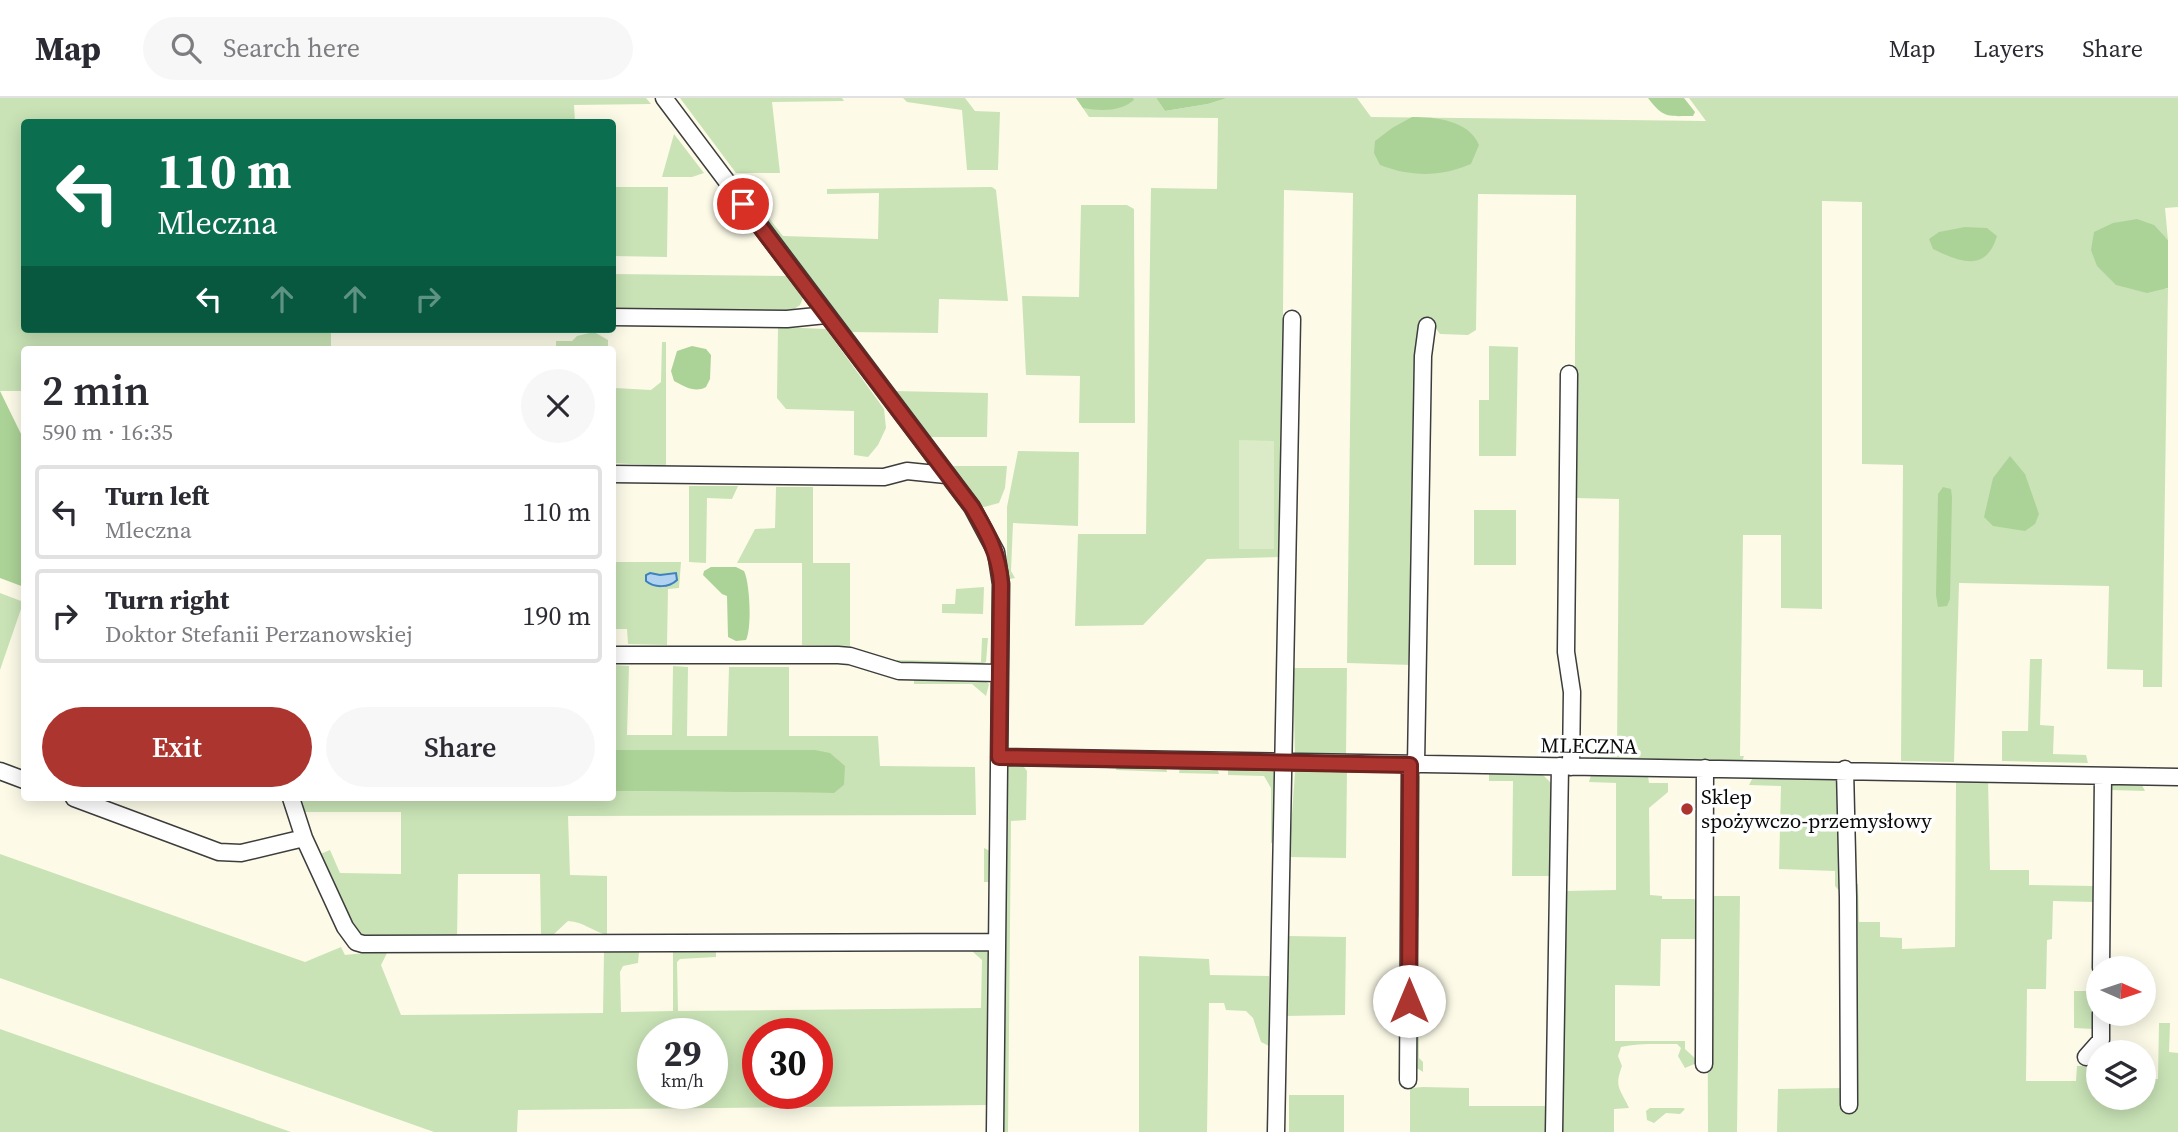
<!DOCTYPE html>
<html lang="en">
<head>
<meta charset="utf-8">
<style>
  body { margin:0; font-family:"Source Serif 4",serif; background:#f7f7f7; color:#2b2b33; height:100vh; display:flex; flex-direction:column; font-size:26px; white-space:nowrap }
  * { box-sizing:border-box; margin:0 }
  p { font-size:23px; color:#7c7c81 }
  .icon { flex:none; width:38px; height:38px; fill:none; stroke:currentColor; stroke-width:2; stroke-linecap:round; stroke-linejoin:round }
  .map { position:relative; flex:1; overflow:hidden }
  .sheet { position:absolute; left:21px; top:248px; width:595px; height:455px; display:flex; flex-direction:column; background:#fff; border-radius:7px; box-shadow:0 4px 18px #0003 }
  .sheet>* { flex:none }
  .hud { position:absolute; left:21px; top:21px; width:595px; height:214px; border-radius:7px; box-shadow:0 4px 18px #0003; background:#0b6e4f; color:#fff; overflow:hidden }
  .needle { width:46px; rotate:93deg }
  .controls { position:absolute; left:2086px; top:858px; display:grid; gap:14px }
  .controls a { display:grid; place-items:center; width:70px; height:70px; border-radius:50%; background:#fff; box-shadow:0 4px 18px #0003; font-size:35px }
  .speed { position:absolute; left:637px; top:920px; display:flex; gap:14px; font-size:35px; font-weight:700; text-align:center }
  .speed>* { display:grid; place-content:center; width:91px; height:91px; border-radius:50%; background:#fff; box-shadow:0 4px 18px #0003; line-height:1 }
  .speed small { font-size:18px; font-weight:400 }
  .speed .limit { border:10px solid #d22; background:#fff; color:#111 }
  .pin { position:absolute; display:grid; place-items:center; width:60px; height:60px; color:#fff; margin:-30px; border:4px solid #fff; border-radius:50%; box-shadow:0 2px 7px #0007 }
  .me { position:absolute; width:77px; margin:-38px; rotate:0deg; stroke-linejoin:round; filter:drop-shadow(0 0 5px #0008) }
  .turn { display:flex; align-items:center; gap:24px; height:147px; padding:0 21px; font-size:32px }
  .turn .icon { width:91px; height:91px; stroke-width:2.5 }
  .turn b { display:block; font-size:49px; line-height:60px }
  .lanes { display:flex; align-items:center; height:66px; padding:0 21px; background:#0003; justify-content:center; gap:35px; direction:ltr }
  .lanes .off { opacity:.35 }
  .round { display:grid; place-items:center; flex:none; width:74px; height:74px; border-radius:37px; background:#f7f7f7 }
  .headline { display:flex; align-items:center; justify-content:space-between; height:119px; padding:0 21px }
  h1 { font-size:42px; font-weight:600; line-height:52px }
  .button { display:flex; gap:14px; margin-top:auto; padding:14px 21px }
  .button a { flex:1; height:80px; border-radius:42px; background:#ac352f; color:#fff; font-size:28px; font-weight:600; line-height:80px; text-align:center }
  .button a+a { background:#f7f7f7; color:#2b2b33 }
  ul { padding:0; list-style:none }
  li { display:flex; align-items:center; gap:21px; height:94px; margin:0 14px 10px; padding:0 7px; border:4px solid #e1e1e2; border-radius:7px }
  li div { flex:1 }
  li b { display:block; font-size:26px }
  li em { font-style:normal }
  header { display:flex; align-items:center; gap:42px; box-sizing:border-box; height:98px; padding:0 35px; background:#fff; border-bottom:2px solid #e1e1e2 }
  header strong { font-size:33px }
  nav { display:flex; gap:38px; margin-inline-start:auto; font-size:24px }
  .search { width:490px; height:63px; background:#f7f7f7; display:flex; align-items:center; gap:18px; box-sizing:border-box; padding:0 24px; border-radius:38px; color:#7c7c81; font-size:26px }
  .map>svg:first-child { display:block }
  .green { fill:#c9e3b6; fill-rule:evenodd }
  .forest { fill:#acd397 }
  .pitch { fill:#dbebc7 }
  .water { fill:#b2d3f0; stroke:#3f81c0; stroke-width:2 }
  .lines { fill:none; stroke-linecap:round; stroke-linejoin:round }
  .minor-casing { stroke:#3d3d3d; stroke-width:19 }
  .minor { stroke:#fff; stroke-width:16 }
  .route-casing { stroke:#70221f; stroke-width:18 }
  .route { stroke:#ac352f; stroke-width:12 }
  .poi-dot { fill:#ac352f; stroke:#fff; stroke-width:2.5 }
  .labels { text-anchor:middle; stroke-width:7; stroke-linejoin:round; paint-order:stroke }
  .street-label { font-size:21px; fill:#0a0a0a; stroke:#fff }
  .poi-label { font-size:21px; fill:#0a0a0a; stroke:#fff; text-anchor:start }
</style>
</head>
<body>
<header>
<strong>Map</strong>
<div class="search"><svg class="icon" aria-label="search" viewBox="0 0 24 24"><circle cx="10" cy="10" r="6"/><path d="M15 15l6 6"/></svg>Search here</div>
<nav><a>Map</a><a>Layers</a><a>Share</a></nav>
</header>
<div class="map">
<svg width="2178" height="1034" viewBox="0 0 2178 1034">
  <rect width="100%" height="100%" fill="#fdfbe8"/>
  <path class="green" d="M0 0H646L651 6 574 7 575 24H24V231H331V252H24V293H0Z
    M680 0H842L844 3 772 4 780 75H736Z
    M903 0H965L975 13 1000 14 998 72H967L962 12 907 4Z
    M1076 0H1156L1165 13 1208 6 1227 0H1357L1371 19 1706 23 1689 0H2178V109L2165 110 2168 142 2165 139V191L2168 190 2162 589H2143V572L2107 571 2109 488 1959 485 1954 664 1901 663 1903 367 1862 366V104L1822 103V511L1781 510V437H1743L1740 658H1744L1742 664 1595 662 1587 657 1617 658 1619 401 1574 400 1576 97 1478 96 1476 232 1468 237 1440 236 1434 228 1422 227 1412 567 1347 565 1353 95 1284 92 1281 459 1207 461 1143 527 1075 528 1078 436H1146L1151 90 1217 91 1218 20 1093 19H1089Z
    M674 36 704 75 692 79H662Z
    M613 89H668L667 159 613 158Z
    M992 89 996 92 1008 203 939 201 938 235 847 234 751 103 754 101 783 138 878 141 879 95 827 96V91Z
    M1081 107H1127L1134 111 1135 325H1079L1080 278 1026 277 1022 198 1079 199Z
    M613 176 787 178 803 200 800 207 790 214H613Z
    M778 229 826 231 884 311 886 330 878 347 868 359 854 357V313L786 311 777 300Z
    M594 234 608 242V252H556V243H572L577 238Z
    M662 244H666V368L613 365V288L615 290 651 292 661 284Z
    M1489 248 1518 249 1516 358H1479V302H1489Z
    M893 293 988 295 987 339H929Z
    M1018 353 1079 354 1078 428 1013 425 1011 473 1015 480 1010 481 1007 472V409Z
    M950 368H1007L1005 390 999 405 984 409 978 407Z
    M689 388H738L732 401 707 400 706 465 689 464Z
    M776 389H813V465H850V548L802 547V465H737L755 431 775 430Z
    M1474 412H1516V467H1474Z
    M613 464H681L679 490 668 491 667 547 628 546 627 531H613Z
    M984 489 983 516 942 515V506H955L956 491Z
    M0 495 21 503 22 508 0 572Z
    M982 540H988L986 564 978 568 897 567V562L981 564Z
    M2030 561H2042L2040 627 2054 628 2053 656 2086 657 2088 665 2002 663V633H2028Z
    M613 567 629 568 627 637H672L673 568 688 569 687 638H727L729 569H789V638H878L880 668 975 669 976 717 568 718 570 777 607 778V837C592 833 584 824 568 823L554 836H541L540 776H458L457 842 373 841 357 837 318 757 330 752 340 775 401 776V714H302L297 700H612L613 693 833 695 844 687 613 652Z
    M1293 570H1347L1346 657H1295Z
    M914 581H982L989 586 986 598 972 586H914Z
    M1117 668 1166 669 1167 674 1116 672Z
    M1005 669H1024L1027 673 1026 722 1011 723 1008 1034H1001Z
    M1180 669 1217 670 1219 676 1179 675Z
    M1228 670 1274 672 1276 676 1274 744 1271 745V690L1264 678 1228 677Z
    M1347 673 1346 760 1289 759 1295 674Z
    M1489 675 1543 677 1551 685 1553 699 1551 778H1512L1513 683H1489Z
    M1596 676 1648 678 1649 685H1668V694L1649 710 1650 797 1662 798V801H1694L1699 805V841H1661L1660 888 1615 887V943H1685V951L1699 964 1685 970 1678 958 1681 950 1677 946C1662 946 1636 945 1621 949L1618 958 1622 968C1614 990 1620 990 1629 1010L1614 1011V1034H1561L1564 793 1616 792V685L1589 684 1591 677Z
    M1417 678H1420L1419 819H1414Z
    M1753 679H1826L1852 685 1853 786H1858L1859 824H1880V839L1902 840V851L1955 849 1956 681H1988L1990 772H2029V787L2093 788V804L2053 803 2052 841 2047 842 2046 891H2027L2026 983H2076L2077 968H2098V999H2144V981H2158L2159 925H2170L2169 954 2178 955V1034H1777L1778 991 1843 990 1842 796 1835 788V773L1779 771 1781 688 1749 687Z
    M2110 685H2141L2145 693 2111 692V798H2108Z
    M984 750 990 753V784H984Z
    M0 756 305 864 341 849 345 857 373 854 387 855 381 867 401 917 603 915 604 854H639L638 865 623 868 620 874 621 914 673 913V854H716V859L680 861 677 864 678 913 981 910 982 862 973 854 974 851H984L989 856 988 1007 518 1012 517 1034H434L0 880ZM653 936H712V996H653ZM758 936H817V996H758Z
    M1707 798H1740L1737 1034H1708Z
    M1288 838 1346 839 1345 917 1284 918 1283 839Z
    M1139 858 1209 861 1210 877 1269 878V948L1261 944 1253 920 1246 913 1226 912 1224 905H1209L1207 1034H1139Z
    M2074 893H2092L2093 931 2074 930Z
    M1413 904 1419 905V960L1423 964V974L1412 967Z
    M0 931 291 1034H0Z
    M1423 989 1469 990V1008H1547V1034H1410V990Z
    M1289 997H1344V1034H1289Z
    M1650 1010H1683L1685 1011 1680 1016 1666 1015 1654 1025 1647 1022 1646 1013Z"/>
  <path class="forest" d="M1076 0H1133L1134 2C1120 14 1101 13 1083 10Z
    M1156 0H1227L1208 6 1165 13Z
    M1648 0H1684L1695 14 1693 18C1668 18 1664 21 1648 0Z
    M1412 19C1435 19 1469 22 1479 47L1471 66C1441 79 1411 79 1380 67L1374 55 1375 43 1392 30Z
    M2137 121 2154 127 2168 142V190L2147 195 2116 187 2097 168 2091 152 2094 134 2113 125Z
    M1965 129 1987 130 1997 138C1986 175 1960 164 1933 151L1929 141 1939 134Z
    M692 248 706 251 711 257 710 281 706 289C695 295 685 289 674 283L671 273 677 253Z
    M0 293 22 338H24V489L0 480Z
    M2010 358 2025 376 2039 416 2035 426 2025 433 1993 428 1984 419 1993 380Z
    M1943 389 1951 391 1952 399 1950 501 1947 508 1938 509 1936 497 1938 396Z
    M711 469H736L744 473C750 485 752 530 746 542L736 543 728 539 727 498 722 496 703 477 704 473Z
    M612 652H815L830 655 845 668 844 687 834 695 613 693Z"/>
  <path class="pitch" d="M1239 342 1274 343V451H1239Z"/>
  <path class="water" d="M650 475 660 477 676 475 677 482C669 490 654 490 646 483V477Z"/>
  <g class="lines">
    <defs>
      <path id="minor" d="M664 0 972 409 996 454 1001 486 995 1034
        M612 219 787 221 826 217
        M1569 276 1566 554 1572 594 1571 669
        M612 376 884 379 907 373 946 377
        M612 557H838L850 558 899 573 999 575
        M999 659C1392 666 1785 671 2178 679
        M1416 667 1423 258 1427 228
        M1845 671 1848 799 1849 1007
        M0 673 24 682
        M74 700 219 754 241 755 304 740
        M291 700 304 740 345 829 356 844 363 846 997 844
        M2101 870 2103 678
        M2086 959 2101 942V915
        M1704 966 1705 670
        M1408 982 1410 667
        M1276 1034 1292 221
        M1554 1034 1560 668"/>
    </defs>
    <use href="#minor" class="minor-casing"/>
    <use href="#minor" class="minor"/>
  </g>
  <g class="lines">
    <defs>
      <path id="route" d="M743 106 972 409C987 434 999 456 1001 486L999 659 1410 667 1409 903"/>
    </defs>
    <use href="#route" class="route-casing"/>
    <use href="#route" class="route"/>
  </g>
  <circle class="poi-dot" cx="1687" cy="711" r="7"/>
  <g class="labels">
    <g class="street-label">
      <text transform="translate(1589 648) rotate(1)" y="7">MLECZNA</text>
    </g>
    <g class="poi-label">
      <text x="1701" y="706">Sklep<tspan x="1701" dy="24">spożywczo-przemysłowy</tspan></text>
    </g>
  </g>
</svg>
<div class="controls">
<a><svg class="needle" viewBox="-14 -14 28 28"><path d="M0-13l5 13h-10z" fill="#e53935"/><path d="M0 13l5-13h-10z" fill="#7c7c81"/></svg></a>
<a><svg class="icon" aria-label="layers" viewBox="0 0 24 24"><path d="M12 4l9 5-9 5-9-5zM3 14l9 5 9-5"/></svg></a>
</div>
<div class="speed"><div>29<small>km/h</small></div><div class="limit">30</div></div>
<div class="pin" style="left:743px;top:106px;background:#d93025"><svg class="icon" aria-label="arrive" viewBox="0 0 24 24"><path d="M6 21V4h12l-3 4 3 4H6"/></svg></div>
<svg class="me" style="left:1409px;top:903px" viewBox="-20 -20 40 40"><circle r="19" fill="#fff"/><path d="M0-13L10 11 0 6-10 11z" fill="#ac352f"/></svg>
<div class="hud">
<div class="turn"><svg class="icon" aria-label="left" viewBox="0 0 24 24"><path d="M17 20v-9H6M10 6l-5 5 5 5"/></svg><div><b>110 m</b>Mleczna</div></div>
<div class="lanes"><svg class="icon" aria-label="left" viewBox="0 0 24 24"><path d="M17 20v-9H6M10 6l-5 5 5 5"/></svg><svg class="icon off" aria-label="ahead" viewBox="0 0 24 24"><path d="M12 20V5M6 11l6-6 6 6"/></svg><svg class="icon off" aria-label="ahead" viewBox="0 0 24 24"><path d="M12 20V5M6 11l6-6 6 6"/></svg><svg class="icon off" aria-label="right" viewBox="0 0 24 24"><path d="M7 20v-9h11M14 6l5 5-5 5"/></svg></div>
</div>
<section class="sheet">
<div class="headline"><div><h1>2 min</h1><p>590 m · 16:35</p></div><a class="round"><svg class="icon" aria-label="close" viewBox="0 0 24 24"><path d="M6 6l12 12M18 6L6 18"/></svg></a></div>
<ul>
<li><svg class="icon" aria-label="left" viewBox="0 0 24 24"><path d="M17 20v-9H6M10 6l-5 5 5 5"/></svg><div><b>Turn left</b><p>Mleczna</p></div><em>110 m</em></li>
<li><svg class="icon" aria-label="right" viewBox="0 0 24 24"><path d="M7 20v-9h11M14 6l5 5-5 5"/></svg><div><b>Turn right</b><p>Doktor Stefanii Perzanowskiej</p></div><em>190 m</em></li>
</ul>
<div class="button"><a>Exit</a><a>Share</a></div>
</section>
</div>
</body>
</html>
